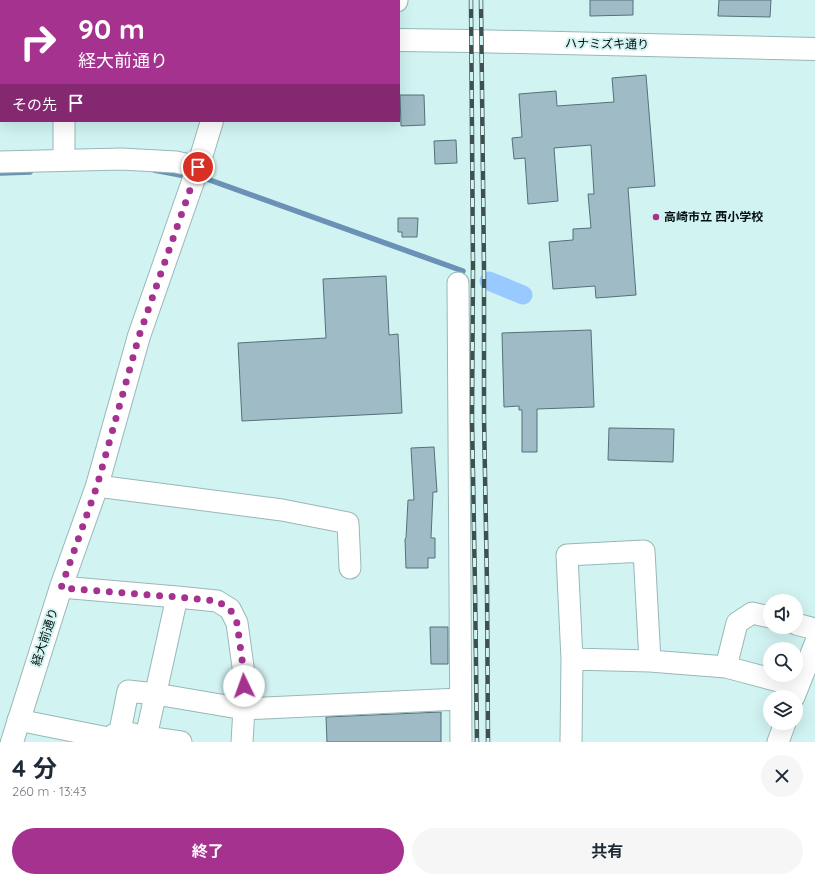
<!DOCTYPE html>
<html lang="ja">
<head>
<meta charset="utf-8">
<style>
  body { margin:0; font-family:Quicksand,"Noto Sans JP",sans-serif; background:#f6f6f7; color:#1f2937; height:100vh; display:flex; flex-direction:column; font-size:15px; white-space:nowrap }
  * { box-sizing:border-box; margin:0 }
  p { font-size:13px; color:#747a83 }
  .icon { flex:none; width:22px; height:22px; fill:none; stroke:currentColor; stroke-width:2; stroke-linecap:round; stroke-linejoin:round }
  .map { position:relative; height:742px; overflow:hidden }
  .sheet { display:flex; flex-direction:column; background:#fff; flex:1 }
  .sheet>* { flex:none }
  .hud { position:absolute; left:0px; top:0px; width:400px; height:122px; box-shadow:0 4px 16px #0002; background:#a4328e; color:#fff; overflow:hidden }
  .fabs { position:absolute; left:763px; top:594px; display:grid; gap:8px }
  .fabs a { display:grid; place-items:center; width:40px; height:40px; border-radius:50%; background:#fff; box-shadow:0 4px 16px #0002; font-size:20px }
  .pin { position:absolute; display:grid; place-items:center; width:34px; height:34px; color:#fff; margin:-17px; border:2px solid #fff; border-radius:50%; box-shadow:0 1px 4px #0007 }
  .me { position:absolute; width:44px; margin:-22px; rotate:357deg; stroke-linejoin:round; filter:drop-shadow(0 0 3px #0008) }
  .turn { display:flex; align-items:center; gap:14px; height:84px; padding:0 12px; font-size:18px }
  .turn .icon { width:52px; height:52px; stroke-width:2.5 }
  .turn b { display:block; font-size:28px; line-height:34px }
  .then { display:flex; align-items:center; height:38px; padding:0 12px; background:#0003; gap:8px; font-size:15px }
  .round { display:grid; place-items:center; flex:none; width:42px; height:42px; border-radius:21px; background:#f6f6f7 }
  .summary { display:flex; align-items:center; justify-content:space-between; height:68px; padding:0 12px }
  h1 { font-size:24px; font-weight:700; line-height:30px }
  .primary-button { display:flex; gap:8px; margin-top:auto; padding:8px 12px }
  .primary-button a { flex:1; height:46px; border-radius:24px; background:#a4328e; color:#fff; font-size:16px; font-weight:700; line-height:46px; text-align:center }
  .primary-button a+a { background:#f6f6f7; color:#1f2937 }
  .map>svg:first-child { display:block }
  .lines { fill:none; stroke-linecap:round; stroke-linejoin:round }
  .stream { stroke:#6c91b7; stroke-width:5.5 }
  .canal { stroke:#98c9ff; stroke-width:19 }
  .building { fill:#9fbcc6; stroke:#55707a }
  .minor-casing { stroke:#98b8b7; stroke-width:23 }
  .tertiary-casing { stroke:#98b8b7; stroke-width:24 }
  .primary-casing { stroke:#98b8b7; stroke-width:24 }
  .minor { stroke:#fff; stroke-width:21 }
  .tertiary { stroke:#fff; stroke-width:22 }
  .primary { stroke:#fff; stroke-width:22 }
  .rail-casing { stroke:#3e504f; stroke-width:4.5 }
  .rail { stroke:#d1f3f2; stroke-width:3; stroke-dasharray:9; stroke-linecap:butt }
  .route { stroke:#a4328e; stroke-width:7; stroke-dasharray:0 12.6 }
  .poi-dot { fill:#a4328e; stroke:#d1f3f2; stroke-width:1.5 }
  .labels { text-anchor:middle; stroke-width:4; stroke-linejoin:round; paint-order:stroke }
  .street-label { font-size:12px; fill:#040f0f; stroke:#d1f3f2 }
  .poi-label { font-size:12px; font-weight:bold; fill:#040f0f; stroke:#d1f3f2; text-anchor:start }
</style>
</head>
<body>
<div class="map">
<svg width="815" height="742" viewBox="0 0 815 742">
  <rect width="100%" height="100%" fill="#d1f3f2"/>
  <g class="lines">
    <path class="stream" d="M154 170 191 177
      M0 173 30 172
      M199 178 207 179 463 271"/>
    <path class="canal" d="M489 281 523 295"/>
  </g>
  <path class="building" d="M590 0H633V15L590 16Z
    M719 0H771L770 17 718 16Z
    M646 75 655 186 628 188 636 295 596 298 595 286 553 289 549 242 573 240V229L591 228 588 194H594L591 145 554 148 558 201 528 204 525 158 514 159 512 138 522 137 519 94 556 91 557 106 614 102 612 78Z
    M400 95H424L425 125 401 126Z
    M456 140 457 163 435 164 434 141Z
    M398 218H418L417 237H402V232H398Z
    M386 276 389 335 398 334 402 413 242 421 238 343 326 338 323 279Z
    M591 330 594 407 537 409V452H522V410H519V406L504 407 502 333Z
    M609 428 674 429 673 462 608 460Z
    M434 447 437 492H433L431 538H435V558H428V568H406L405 539 406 538 408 500H414L411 448Z
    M430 627H448V664H431Z
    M441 712V742H327L326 717Z"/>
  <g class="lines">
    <defs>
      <path id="minor" d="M397 0V1
        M66 1V0
        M64 160V121
        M0 162 121 159 176 162 198 167
        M458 283 461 742
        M97 486 282 510 348 523 350 568
        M61 587 177 597 217 601 230 609 237 623 244 674V709L242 742
        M796 624 815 629
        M572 659 650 661 726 667 797 686
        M726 667 737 623 752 613 770 617
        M794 697 815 644
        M18 720 108 738 120 731 128 691 156 694 244 709 460 699
        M120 731 146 737 177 597
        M146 737 181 742
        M571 742 572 659 567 555 644 551 650 661
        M778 742 785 723"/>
      <path id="tertiary" d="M0 16H1
        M399 40 471 41 815 49"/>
      <path id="primary" d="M249 1 250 0
        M12 742 61 587 97 486 139 336 198 167 212 121"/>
    </defs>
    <use href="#minor" class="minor-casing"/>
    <use href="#tertiary" class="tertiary-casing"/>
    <use href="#primary" class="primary-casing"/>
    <use href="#minor" class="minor"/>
    <use href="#tertiary" class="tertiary"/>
    <use href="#primary" class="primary"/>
    <defs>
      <path id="rail" d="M471 0 473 267 472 419 475 588 477 742
        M481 0 484 269V418L487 585 488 742"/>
    </defs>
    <use href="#rail" class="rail-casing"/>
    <use href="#rail" class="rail"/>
  </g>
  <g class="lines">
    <path class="route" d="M198 167 139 336 97 486 61 588 177 597 217 601 230 609 237 623 244 674V686"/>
  </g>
  <circle class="poi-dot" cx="656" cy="217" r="4"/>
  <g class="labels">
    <g class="street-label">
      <text transform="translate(607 44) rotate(1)" y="4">ハナミズキ通り</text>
      <text transform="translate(45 637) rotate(-72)" y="4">経大前通り</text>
    </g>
    <g class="poi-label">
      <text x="664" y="221">高崎市立 西小学校</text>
    </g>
  </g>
</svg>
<div class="fabs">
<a><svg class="icon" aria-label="sound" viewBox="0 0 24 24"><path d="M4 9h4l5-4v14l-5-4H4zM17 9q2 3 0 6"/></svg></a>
<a><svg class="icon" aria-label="search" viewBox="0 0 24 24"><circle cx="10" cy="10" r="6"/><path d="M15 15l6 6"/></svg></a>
<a><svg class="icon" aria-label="layers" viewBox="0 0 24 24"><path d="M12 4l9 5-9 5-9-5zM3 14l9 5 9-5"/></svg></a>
</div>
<div class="pin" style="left:198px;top:167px;background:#d93025"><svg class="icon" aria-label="arrive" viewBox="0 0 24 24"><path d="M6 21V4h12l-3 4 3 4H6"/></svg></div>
<svg class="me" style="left:244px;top:686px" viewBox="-20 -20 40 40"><circle r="19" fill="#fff"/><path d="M0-13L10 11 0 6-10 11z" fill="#a4328e"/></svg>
<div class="hud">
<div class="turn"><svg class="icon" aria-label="right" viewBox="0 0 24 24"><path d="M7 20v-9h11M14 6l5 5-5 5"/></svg><div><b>90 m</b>経大前通り</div></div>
<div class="then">その先<svg class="icon" aria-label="arrive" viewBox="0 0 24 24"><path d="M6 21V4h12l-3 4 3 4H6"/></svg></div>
</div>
</div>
<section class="sheet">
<div class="summary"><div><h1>4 分</h1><p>260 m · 13:43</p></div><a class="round"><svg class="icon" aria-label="close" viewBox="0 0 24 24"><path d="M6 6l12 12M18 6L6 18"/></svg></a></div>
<div class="primary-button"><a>終了</a><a>共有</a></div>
</section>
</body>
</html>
